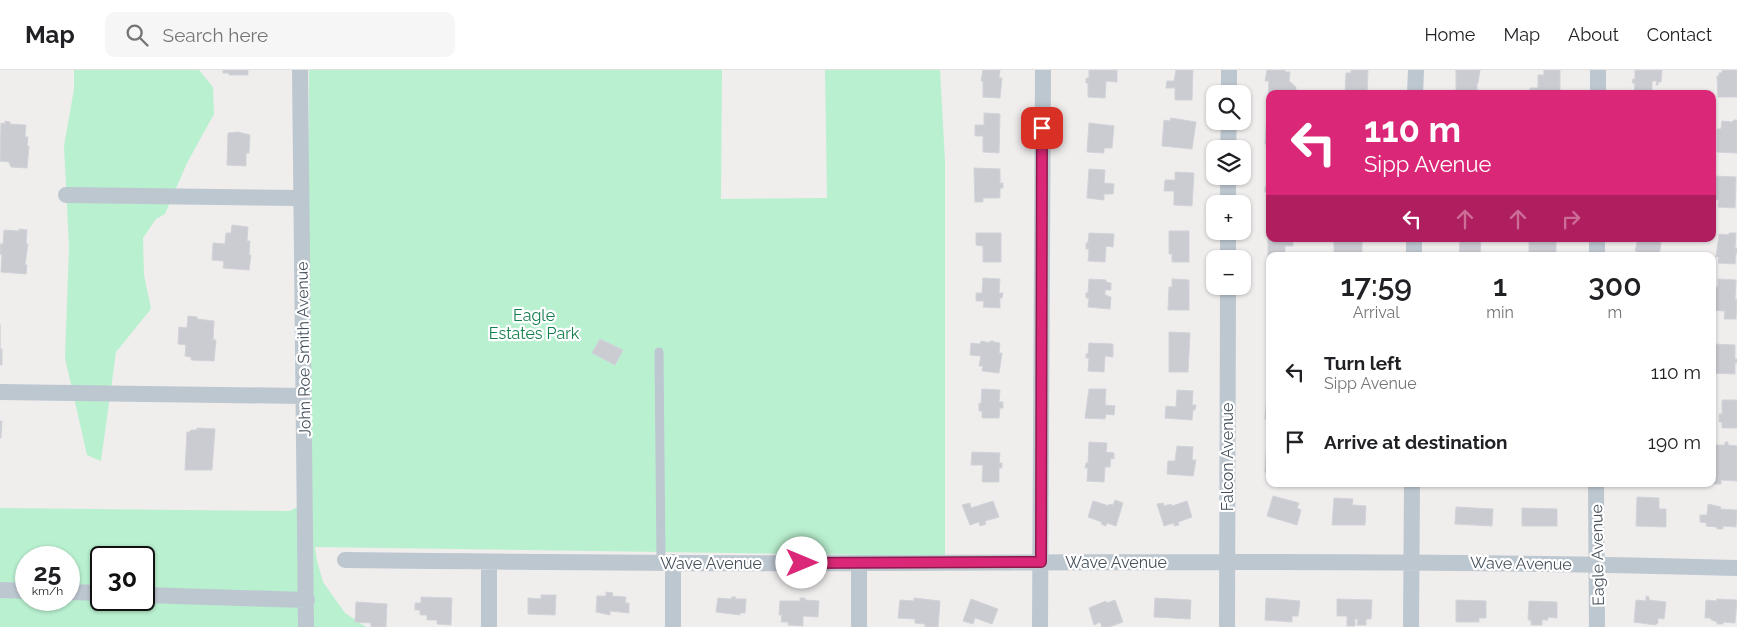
<!DOCTYPE html>
<html lang="en">
<head>
<meta charset="utf-8">
<style>
  body { margin:0; font-family:Raleway,sans-serif; background:#f6f6f6; color:#202124; height:100vh; display:flex; flex-direction:column; font-size:19px; white-space:nowrap }
  * { box-sizing:border-box; margin:0 }
  p { font-size:16px; color:#757577 }
  .icon { flex:none; width:28px; height:28px; fill:none; stroke:currentColor; stroke-width:2; stroke-linecap:round; stroke-linejoin:round }
  .map { position:relative; flex:1; overflow:hidden }
  .drawer { position:absolute; left:1266px; top:182px; width:450px; height:235px; display:flex; flex-direction:column; background:#fff; border-radius:10px; box-shadow:0 1px 4px #0004 }
  .drawer>* { flex:none }
  .hud { position:absolute; left:1266px; top:20px; width:450px; height:152px; border-radius:10px; box-shadow:0 1px 4px #0004; background:#db2777; color:#fff; overflow:hidden }
  .controls { position:absolute; left:1206px; top:15px; display:grid; gap:10px }
  .controls a { display:grid; place-items:center; width:45px; height:45px; border-radius:10px; background:#fff; box-shadow:0 1px 4px #0004; font-size:25px }
  .speed { position:absolute; left:15px; top:476px; display:flex; gap:10px; font-size:25px; font-weight:700; text-align:center }
  .speed>* { display:grid; place-content:center; width:65px; height:65px; border-radius:50%; background:#fff; box-shadow:0 1px 4px #0004; line-height:1 }
  .speed small { font-size:12px; font-weight:400 }
  .speed .limit { border:2px solid #111; border-radius:8px; background:#fff; color:#111 }
  .pin { position:absolute; display:grid; place-items:center; width:42px; height:42px; color:#fff; margin:-21px; border-radius:10px; box-shadow:0 2px 8px #0006 }
  .me { position:absolute; width:55px; margin:-28px; rotate:90deg; stroke-linejoin:round; filter:drop-shadow(0 0 4px #0008) }
  .turn { display:flex; align-items:center; gap:18px; height:105px; padding:0 15px; font-size:22px }
  .turn .icon { width:65px; height:65px; stroke-width:2.5 }
  .turn b { display:block; font-size:35px; line-height:42px }
  .lanes { display:flex; align-items:center; height:48px; padding:0 15px; background:#0003; justify-content:center; gap:25px; direction:ltr }
  .lanes .off { opacity:.35 }
  .eta { display:flex; justify-content:space-evenly; align-items:center; height:85px; text-align:center }
  .eta b { font-size:30px; font-weight:600; line-height:35px }
  ul { padding:0; list-style:none }
  li { display:flex; align-items:center; gap:15px; height:70px; padding:0 15px }
  li div { flex:1 }
  li b { display:block; font-size:19px }
  li em { font-style:normal }
  header { display:flex; align-items:center; gap:30px; box-sizing:border-box; height:70px; padding:0 25px; background:#fff; border-bottom:1px solid #e0e0e0 }
  header strong { font-size:24px }
  nav { display:flex; gap:28px; margin-inline-start:auto; font-size:18px }
  .search { width:350px; height:45px; background:#f6f6f6; display:flex; align-items:center; gap:12px; box-sizing:border-box; padding:0 18px; border-radius:10px; color:#757577; font-size:19px }
  .map>svg:first-child { display:block }
  .green { fill:#b9f0d0; fill-rule:evenodd }
  .building { fill:#caccd2; stroke:#d1d3d9 }
  .lines { fill:none; stroke-linecap:round; stroke-linejoin:round }
  .lane { stroke:#bdc7d0; stroke-width:9 }
  .street { stroke:#bdc7d0; stroke-width:16 }
  .route-casing { stroke:#8e194d; stroke-width:12 }
  .route { stroke:#db2777; stroke-width:9 }
  .labels { text-anchor:middle; stroke-width:4.5; stroke-linejoin:round; paint-order:stroke }
  .park-label { font-size:16px; fill:#137f4c; stroke:#fff }
  .street-label { font-size:16px; fill:#45505b; stroke:#fff }
</style>
</head>
<body>
<header>
<strong>Map</strong>
<div class="search"><svg class="icon" aria-label="search" viewBox="0 0 24 24"><circle cx="10" cy="10" r="6"/><path d="M15 15l6 6"/></svg>Search here</div>
<nav><a>Home</a><a>Map</a><a>About</a><a>Contact</a></nav>
</header>
<div class="map">
<svg width="1737" height="557" viewBox="0 0 1737 557">
  <rect width="100%" height="100%" fill="#f0eded"/>
  <path class="green" d="M74 0H199L213 17 214 44 187 93 165 144 156 149 143 168 144 205 151 239 116 282 101 391 87 385 65 288 69 177 64 76 74 19Z
    M309 0H722L721 129 827 128 825 0H940L945 91V486L315 477 317 491 323 512 345 543 366 557H0V438L290 441 308 431ZM26 488H69V530H26ZM101 488H144V530H101Z"/>
  <path class="building" d="M223 0H248V5H229V3H223Z
    M983 0H1000L999 8H1002L1000 28 983 27V11H981Z
    M1089 0H1117V12L1106 11 1105 28 1088 27V13H1086V8H1089Z
    M1176 0H1193L1192 30H1175V18H1166L1167 11H1174Z
    M1267 0H1285V2H1290L1289 11 1296 17V24H1270V30H1268L1269 11H1265Z
    M1351 0H1368L1367 24H1345L1346 3H1351Z
    M1456 0H1480L1478 13H1477V24H1456Z
    M1544 0H1560V24H1530V18H1538V5H1544Z
    M1635 0H1662L1661 12H1658V15H1656L1657 11H1652V24H1634L1635 13H1632L1633 9H1635Z
    M1723 0H1737V27H1718L1717 6H1719V3H1721Z
    M984 43 1000 44 999 83 983 82V66H975V55H984Z
    M1267 44 1270 45V75L1265 74Z
    M1171 48 1196 52 1192 79 1162 76 1164 50 1170 51Z
    M1734 50H1737V83L1717 82V59H1721L1722 51 1732 52Z
    M5 51 10 52V54L26 55 25 67H28L27 76H29L27 98 11 97 9 92 0 91 1 53 5 54Z
    M1089 53 1114 56 1112 78H1104V83L1087 82Z
    M238 62 250 65 249 83H246V96L227 95 228 63Z
    M974 98 1000 99V113H1003V118H1000V128H983V132H975Z
    M1089 99 1105 100 1104 113 1114 114 1113 124H1104V130L1087 128Z
    M1175 102 1194 103 1192 136 1174 135V121H1164L1165 110H1175Z
    M1714 106 1736 107 1735 138 1718 137 1719 130 1712 129Z
    M1269 108H1270V136H1269V123L1265 122V117H1269Z
    M232 155 248 157 247 171H250L249 185H251L249 200 223 198 224 191 212 190 213 173 225 174 226 163H231Z
    M19 159 27 160 26 174H28L25 195H27L26 204 1 202 2 185 0 184V174H3L4 160 19 161Z
    M1169 161H1189V192H1172V184H1169Z
    M1268 162H1270V169H1293V176H1285V186H1270V192H1268Z
    M976 163H1001V192H983V176L976 175Z
    M1089 163 1114 164 1113 177 1106 176 1105 192 1088 191 1089 179H1086V173H1088Z
    M1729 163H1736L1735 178H1737V183H1736L1735 194 1718 193 1719 187H1716L1719 164 1729 165Z
    M1334 169H1362V185H1334Z
    M1460 169H1481L1480 186H1459Z
    M1537 169H1556V186H1529V170H1537Z
    M1638 169 1659 170V172L1661 173 1659 186H1637V181H1635Z
    M983 208 1000 209 999 223H1003L1002 228H1000V238L983 237 984 231H976V223H982Z
    M1089 209 1106 210V212L1111 213V220H1105V225L1111 227 1110 239 1088 237 1089 228H1086V223H1088Z
    M1172 209 1189 210V240H1168L1169 217H1172Z
    M1718 209 1736 210 1735 229 1737 230 1736 249H1724L1725 241 1713 240 1712 219 1714 220V217H1718Z
    M188 246 197 247V249L214 251 213 270H216L214 291 191 290V287L185 286 186 275 178 274 179 257 187 258Z
    M0 254V279H2V295H0Z
    M1169 262 1190 263 1188 302H1169Z
    M600 269 623 280 615 295 592 283Z
    M981 271 990 273V271H994L993 272 1000 273 999 283H1002L999 303 982 301 983 296H979L981 286 970 285 971 273 980 274Z
    M1089 273 1113 274V287L1105 286 1104 302 1088 301 1089 288H1086V284H1088Z
    M1712 274 1735 275V289H1737V293H1735V304L1712 303Z
    M1268 318H1270V349H1265Z
    M982 319 1000 320 999 332H1003V338H1000L999 348H982V341H979V333L981 334Z
    M1089 319H1106L1105 335 1115 336 1114 345 1106 344 1105 349 1085 348Z
    M1177 320 1193 321 1192 335H1196L1195 340H1193L1192 350 1165 348 1166 336 1176 337Z
    M1722 330H1737V358H1722V352H1719V344H1722Z
    M0 351H2L1 368H0Z
    M197 358 215 359 212 400H185L187 362H190L191 360H197Z
    M1089 372 1107 373 1106 382 1114 383V389L1111 388 1110 397H1105L1104 412 1087 411 1088 398H1085L1086 393H1088Z
    M1725 372H1728V375L1737 376V411L1721 410V414H1709H1712V375H1725Z
    M1267 373H1270V403L1265 402Z
    M1177 376 1193 377 1192 390H1196L1193 406 1167 404 1168 391H1175Z
    M972 382 1000 383 999 393H1002V398H999V412H982L983 395H971Z
    M1273 426 1299 433 1297 438 1301 440 1297 455 1267 446Z
    M1637 427 1659 428V439H1666V457L1636 456Z
    M1334 428 1353 429 1352 435 1366 436 1365 455H1332Z
    M1115 430 1123 433 1116 456 1107 453 1106 456 1101 454 1102 452 1088 447 1093 431 1109 436V434L1113 435Z
    M993 431 999 447 985 451 986 454 980 456 979 452 970 455 962 435 970 433 971 438Z
    M1187 431 1192 447 1178 452 1179 455 1174 456V453L1164 456 1157 434 1163 433 1164 436 1171 434 1172 436Z
    M1708 434 1721 437 1720 439 1737 440 1736 457 1723 456V459H1717V457L1706 456 1707 453 1700 452V445H1707Z
    M1456 437 1493 439 1492 456 1455 454Z
    M1522 438 1557 439V456H1522Z
    M606 522 613 523 612 526 626 527 625 533H629V543L610 541V545L596 542 597 526H606Z
    M541 525H556L555 545 528 544V528L541 529Z
    M1646 526 1649 527V530L1666 532 1664 549 1658 548V553L1655 555 1634 552 1636 530 1646 531Z
    M421 527 452 528 451 555 437 554V550H427V545H420V540H415V533H421Z
    M732 527H736L735 529H746L745 543H740V545L716 542 718 528 731 529Z
    M800 528H805V530L819 531 818 547 803 546V556L788 555V552H781L782 545H779L780 531H800Z
    M914 528 940 531 938 557H925V554L915 553V549L898 548 900 530 914 531Z
    M1155 528 1191 530 1190 549 1154 547Z
    M1266 528 1300 531 1298 546H1292V552L1265 550Z
    M971 529 998 539 992 554 975 548 973 554 963 551Z
    M1337 529 1372 530 1371 549H1366V555H1357L1358 549H1355V556H1347V546H1337Z
    M1717 529 1737 530 1735 553 1723 552V554H1717V552L1711 550V548H1705L1706 530 1716 531Z
    M1115 530 1123 552 1109 557H1102L1100 552 1094 555 1089 538 1106 531 1107 533Z
    M1456 530 1486 531V548H1479V552H1456Z
    M1529 531 1557 532V548L1548 547V550H1542V555H1531V550H1528Z
    M356 532 387 534 386 557H371V553L355 552Z"/>
  <g class="lines">
    <path class="lane" d="M659 282 661 492"/>
    <path class="street" d="M300 0 306 557
      M1229 24V0
      M1415 24 1416 0
      M1598 24V0
      M1228 79 1229 51
      M66 125 301 128
      M1228 134V106
      M1414 186V169
      M1597 186V169
      M1228 189V161
      M0 322 303 326
      M1596 414 1597 557
      M345 490C517 492 690 494 862 493 1154 492 1445 490 1737 498
      M0 520 26 521
      M69 522 101 523
      M144 525 307 530
      M489 557V492
      M673 557V492
      M859 557V493
      M1040 557 1043 0
      M1227 557 1228 216
      M1411 557 1412 414"/>
  </g>
  <g class="lines">
    <defs>
      <path id="route" d="M802 493 1041 492 1042 58"/>
    </defs>
    <use href="#route" class="route-casing"/>
    <use href="#route" class="route"/>
  </g>
  <g class="labels">
    <g class="park-label">
      <text x="534" y="251">Eagle<tspan x="534" dy="18">Estates Park</tspan></text>
    </g>
    <g class="street-label">
      <text transform="translate(303 279) rotate(-91)" y="6">John Roe Smith Avenue</text>
      <text transform="translate(1227 387) rotate(-90)" y="6">Falcon Avenue</text>
      <text transform="translate(1597 485) rotate(-91)" y="6">Eagle Avenue</text>
      <text x="1116" y="498">Wave Avenue</text>
      <text x="711" y="499">Wave Avenue</text>
      <text transform="translate(1521 493) rotate(1)" y="6">Wave Avenue</text>
    </g>
  </g>
</svg>
<div class="controls">
<a><svg class="icon" aria-label="search" viewBox="0 0 24 24"><circle cx="10" cy="10" r="6"/><path d="M15 15l6 6"/></svg></a>
<a><svg class="icon" aria-label="layers" viewBox="0 0 24 24"><path d="M12 4l9 5-9 5-9-5zM3 14l9 5 9-5"/></svg></a>
<a>+</a>
<a>−</a>
</div>
<div class="speed"><div>25<small>km/h</small></div><div class="limit">30</div></div>
<div class="pin" style="left:1042px;top:58px;background:#d93025"><svg class="icon" aria-label="arrive" viewBox="0 0 24 24"><path d="M6 21V4h12l-3 4 3 4H6"/></svg></div>
<svg class="me" style="left:802px;top:493px" viewBox="-20 -20 40 40"><circle r="19" fill="#fff"/><path d="M0-13L10 11 0 6-10 11z" fill="#db2777"/></svg>
<div class="hud">
<div class="turn"><svg class="icon" aria-label="left" viewBox="0 0 24 24"><path d="M17 20v-9H6M10 6l-5 5 5 5"/></svg><div><b>110 m</b>Sipp Avenue</div></div>
<div class="lanes"><svg class="icon" aria-label="left" viewBox="0 0 24 24"><path d="M17 20v-9H6M10 6l-5 5 5 5"/></svg><svg class="icon off" aria-label="ahead" viewBox="0 0 24 24"><path d="M12 20V5M6 11l6-6 6 6"/></svg><svg class="icon off" aria-label="ahead" viewBox="0 0 24 24"><path d="M12 20V5M6 11l6-6 6 6"/></svg><svg class="icon off" aria-label="right" viewBox="0 0 24 24"><path d="M7 20v-9h11M14 6l5 5-5 5"/></svg></div>
</div>
<section class="drawer">
<div class="eta">
<div><b>17:59</b><p>Arrival</p></div>
<div><b>1</b><p>min</p></div>
<div><b>300</b><p>m</p></div>
</div>
<ul>
<li><svg class="icon" aria-label="left" viewBox="0 0 24 24"><path d="M17 20v-9H6M10 6l-5 5 5 5"/></svg><div><b>Turn left</b><p>Sipp Avenue</p></div><em>110 m</em></li>
<li><svg class="icon" aria-label="arrive" viewBox="0 0 24 24"><path d="M6 21V4h12l-3 4 3 4H6"/></svg><div><b>Arrive at destination</b></div><em>190 m</em></li>
</ul>
</section>
</div>
</body>
</html>
